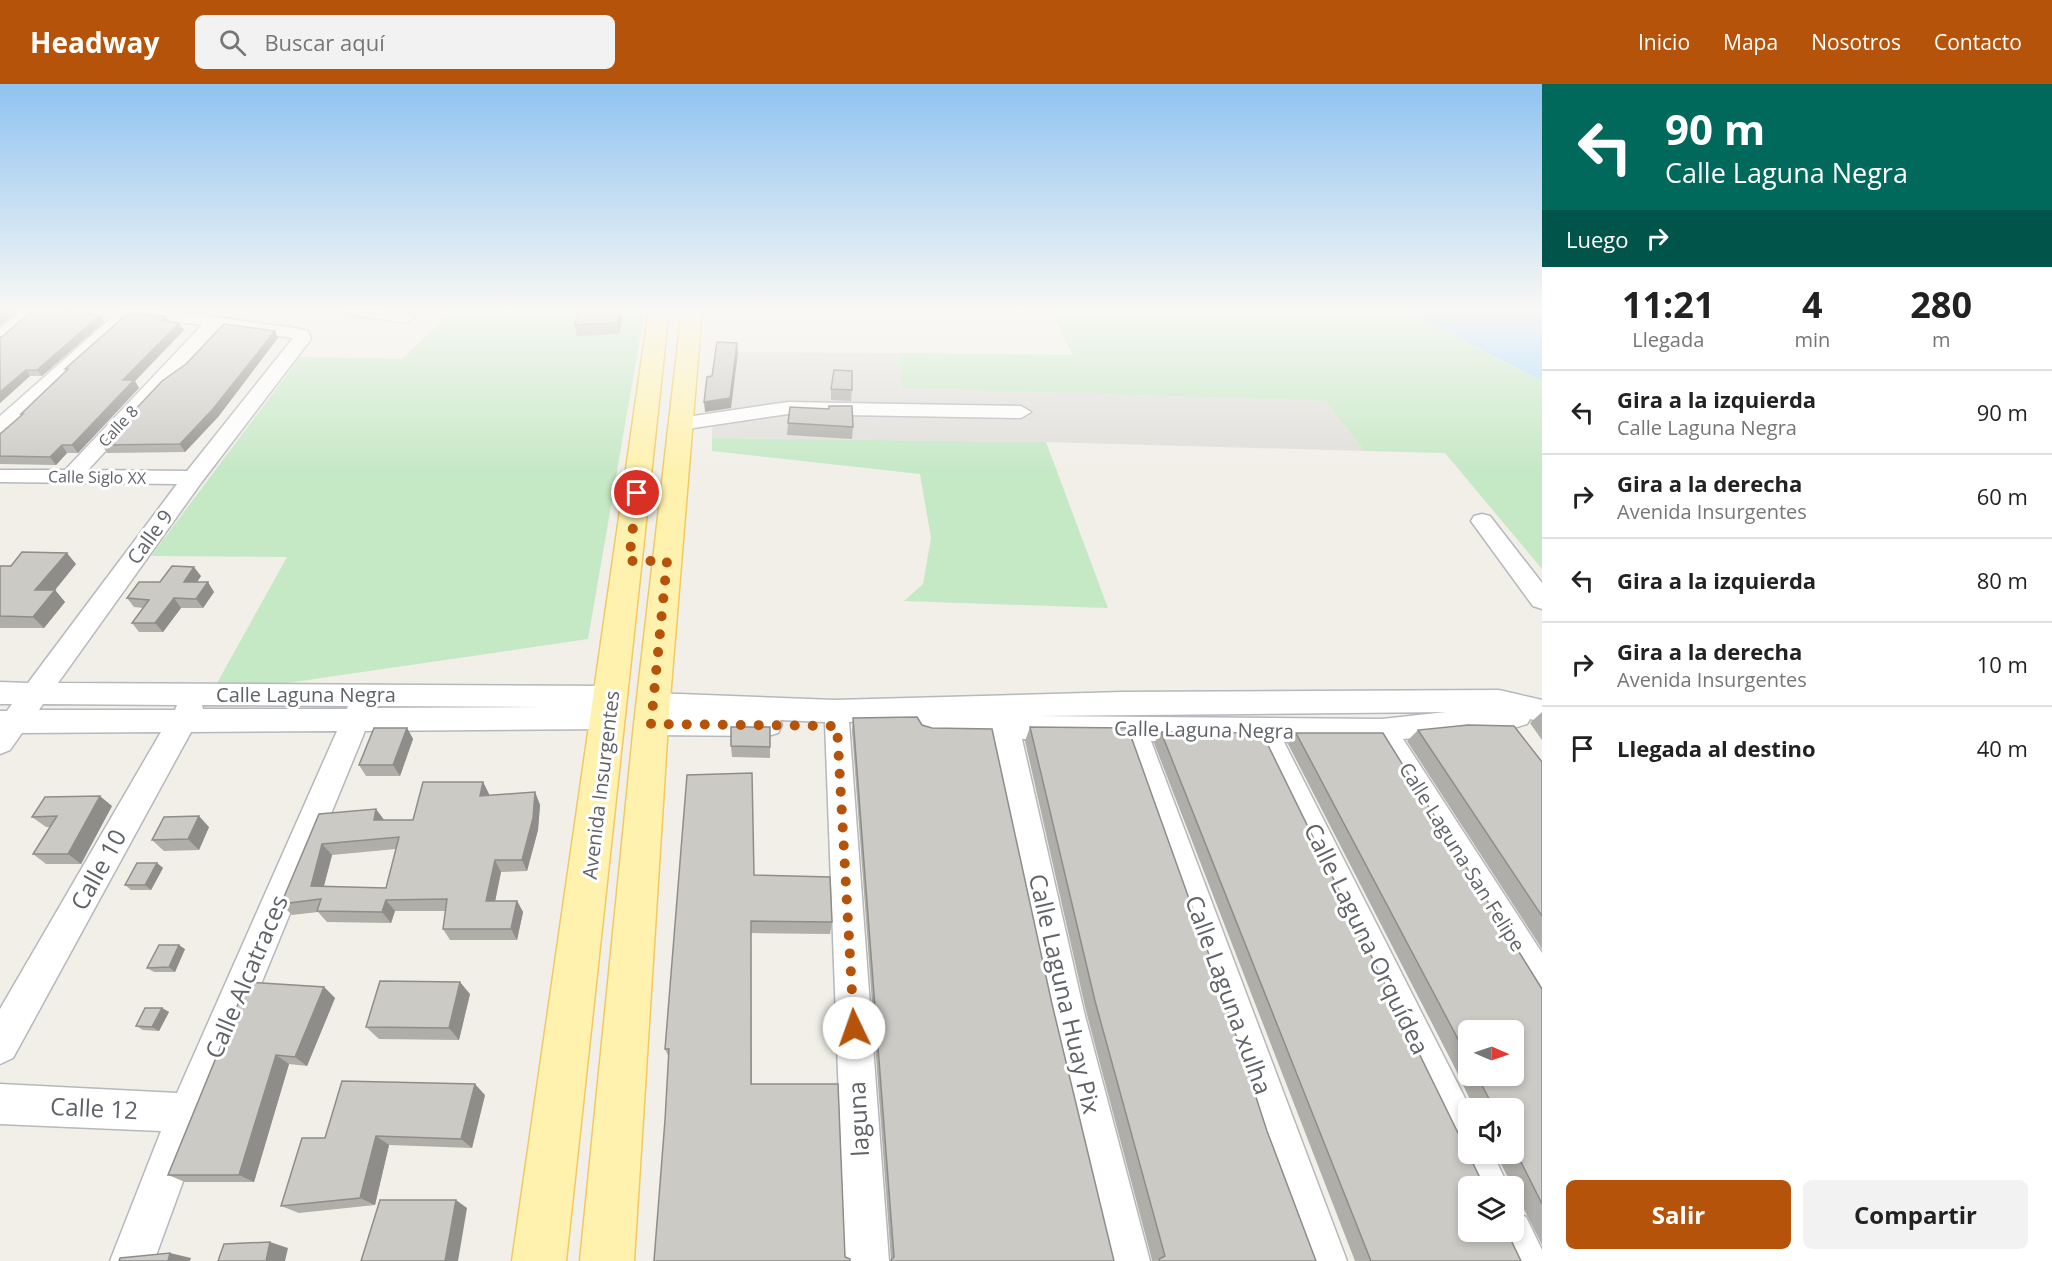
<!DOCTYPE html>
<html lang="es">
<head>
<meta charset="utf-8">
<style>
  body { margin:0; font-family:"Open Sans",sans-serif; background:#f2f2f2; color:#222; height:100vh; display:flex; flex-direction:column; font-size:22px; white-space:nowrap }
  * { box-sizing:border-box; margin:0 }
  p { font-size:20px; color:#767676 }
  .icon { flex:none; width:33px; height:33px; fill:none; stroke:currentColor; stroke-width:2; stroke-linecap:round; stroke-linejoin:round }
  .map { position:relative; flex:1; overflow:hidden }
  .sheet { display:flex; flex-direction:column; background:#fff; width:510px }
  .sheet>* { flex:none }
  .hud { background:#00695c; color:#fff; overflow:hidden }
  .needle { width:39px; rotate:92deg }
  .buttons { position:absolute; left:1458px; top:936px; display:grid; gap:12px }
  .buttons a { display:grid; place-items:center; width:66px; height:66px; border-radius:9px; background:#fff; box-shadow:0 3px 9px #0003; font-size:30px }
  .pin { position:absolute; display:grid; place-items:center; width:51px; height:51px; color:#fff; margin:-26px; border:3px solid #fff; border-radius:50%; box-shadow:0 2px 6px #0007 }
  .me { position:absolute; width:66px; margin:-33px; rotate:357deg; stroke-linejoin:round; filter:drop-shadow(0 0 4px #0008) }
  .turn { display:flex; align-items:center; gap:21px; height:126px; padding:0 24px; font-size:27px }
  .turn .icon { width:78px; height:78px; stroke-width:2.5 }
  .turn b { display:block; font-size:42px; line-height:51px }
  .then { display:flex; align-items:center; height:57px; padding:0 24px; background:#0003; gap:12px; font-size:22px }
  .eta { display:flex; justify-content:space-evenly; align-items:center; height:102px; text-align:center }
  .eta b { font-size:36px; font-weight:700; line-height:42px }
  .cta { display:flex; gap:12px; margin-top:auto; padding:12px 24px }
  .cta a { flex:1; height:69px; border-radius:9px; background:#b45309; color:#fff; font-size:24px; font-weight:700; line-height:69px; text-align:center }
  .cta a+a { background:#f2f2f2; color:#222 }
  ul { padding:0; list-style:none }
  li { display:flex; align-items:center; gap:18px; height:84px; padding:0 24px; border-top:2px solid #e0e0e0 }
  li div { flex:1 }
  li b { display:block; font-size:22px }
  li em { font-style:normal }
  header { display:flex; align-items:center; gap:36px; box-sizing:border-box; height:84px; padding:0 30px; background:#b45309; color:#fff }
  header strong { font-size:28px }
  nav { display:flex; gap:33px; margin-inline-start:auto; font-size:21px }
  .search { width:420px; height:54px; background:#f2f2f2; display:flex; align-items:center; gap:15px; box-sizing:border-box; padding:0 21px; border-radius:9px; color:#767676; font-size:22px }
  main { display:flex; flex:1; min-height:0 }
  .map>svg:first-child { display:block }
  .industrial { fill:#e0deda }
  .green { fill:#c5e8c5 }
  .water { fill:#aadaff }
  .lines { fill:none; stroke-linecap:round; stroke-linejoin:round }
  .minor-casing { stroke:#b5b8bc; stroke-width:3 }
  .major-casing { stroke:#f2c960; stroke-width:3 }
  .minor { fill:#fff; fill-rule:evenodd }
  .major { fill:#fff2af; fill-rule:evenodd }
  .wall { fill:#afaea9; fill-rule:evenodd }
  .shaded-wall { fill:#8f8d8a }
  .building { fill:#cccac5; stroke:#8f8d8a; stroke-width:1.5; fill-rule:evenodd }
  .route { stroke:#b45309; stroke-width:10; stroke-dasharray:0 18 }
  .labels { text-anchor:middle; stroke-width:6; stroke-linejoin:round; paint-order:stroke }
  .far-street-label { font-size:16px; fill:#5f6368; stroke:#fff }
  .street-label { font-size:20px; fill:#5f6368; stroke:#fff }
  .near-street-label { font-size:24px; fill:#5f6368; stroke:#fff }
</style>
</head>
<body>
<header>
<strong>Headway</strong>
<div class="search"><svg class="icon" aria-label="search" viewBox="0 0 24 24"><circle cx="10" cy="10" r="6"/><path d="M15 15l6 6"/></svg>Buscar aquí</div>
<nav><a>Inicio</a><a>Mapa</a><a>Nosotros</a><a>Contacto</a></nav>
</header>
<main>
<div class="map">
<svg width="1542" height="1177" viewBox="0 0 1542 1177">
  <rect width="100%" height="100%" fill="#f1efe8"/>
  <path class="industrial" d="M715 268 899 269 902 304 1325 317 1365 367 1046 358 712 354Z"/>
  <path class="green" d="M455 225H645L588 555 211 610 287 473 151 472 300 273 402 275Z
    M1050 225H1400L1542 297V485L1445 369 1365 367 1325 317 902 304 899 269 1073 271Z
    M712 354 1046 358 1108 524 904 517 923 500 931 454 920 390 712 367Z"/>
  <path class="water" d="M1401 225H1542V297Z"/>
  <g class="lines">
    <defs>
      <path id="minor" d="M25 225H43L6 257 0 258V244Z
        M113 225H156L295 244 308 247 311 255 201 399 58 599 612 602 622 605 626 613 622 621 612 624 619 626 623 634 619 642 609 645 365 647 208 1029 154 1177H110L161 1047 0 1040V1000L177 1009 337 647 191 648 13 974 0 980V925L161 648 22 649 10 666 0 670V627H7L12 620H0V598L28 599 177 400 0 398V386H65L202 241 134 232 7 347 0 349V332L117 229ZM219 244 293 254 187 387 88 386ZM43 620 177 621 175 626H39ZM202 621 348 622 347 625H203ZM376 622 543 623 375 624Z
        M339 225H379L411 230 414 234 405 239 347 230Z
        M788 318 1021 322 1031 328 1021 334 788 330 680 346 673 344 670 340 673 336 680 334Z
        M1482 430 1490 432 1542 499V525L1533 522 1471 437 1474 432Z
        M1499 606 1542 616V638L1530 635 1527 640 1517 643 1403 655 1542 869V919L1529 914 1374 658H1284L1470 1024 1468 1070H1493L1508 1102H1468V1107L1255 658 1151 657 1347 1177H1303L1122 656 1022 655 1084 928 1150 1177H1106L1048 928 993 654 930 653 920 650 916 642 919 636 849 638 889 1177H845L825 638 780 636 782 641 778 649 768 652 651 651 641 648 637 640 641 632 649 629 643 628 639 620 643 612 653 609 835 616 1122 608ZM1446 628 1382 635 1038 632Z
        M1514 1128 1526 1133 1542 1166V1177H1502L1490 1148H1514Z"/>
      <path id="major" d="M649 225H669L566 1177H512Z
        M682 225H702L668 640 634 1177H580L634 640Z"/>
    </defs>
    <use href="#minor" class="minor-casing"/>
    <use href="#major" class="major-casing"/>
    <use href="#minor" class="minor"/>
    <use href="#major" class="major"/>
  </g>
  <path class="wall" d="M68 225 70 228 93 231 104 238 42 292H30L0 319V253L3 252Z
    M403 225H436L433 227Z
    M620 225 622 235 619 250 577 252 575 241Z
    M170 238 184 246 135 297 139 304 78 369H67L56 381 0 380V350L22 331 21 330 67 286 65 285Z
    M278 254 218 333 185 368 107 369 102 361Z
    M831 305 852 306 851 317 831 316Z
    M788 339 853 343 852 355 787 351Z
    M76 480 55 506 65 518 44 544H0V482Z
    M201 492 197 498 214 508 203 524H181L163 548H139L132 539 143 524 134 523 127 514 160 498Z
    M1542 628V656L1530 639Z
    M853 634 1052 920 1114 1177H890L891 1176 852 646Z
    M770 643V674L732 673 731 662Z
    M1030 643 1267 1047 1316 1177H1151L1152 1176 1086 927 1025 657Z
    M407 644 413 655 400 692H366L359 681Z
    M1418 646 1542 678V865L1407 657Z
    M1161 648 1521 1177H1355L1154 659Z
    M1296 649 1542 905V1161L1496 1070H1514V1024H1474L1455 984 1288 660ZM1468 946 1514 992H1468Z
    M483 698 489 710 488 712 535 708 540 721 538 746 527 787 501 788 495 817H517L523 828 517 856H450L443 845 446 827H395L391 839 327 838 318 828 292 831 281 820 319 730 384 736H413ZM396 765 386 804 324 802 332 771Z
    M112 722 81 780H46L33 770 50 743H46L32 733Z
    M209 743 199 766 164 767 152 756Z
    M157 779 163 784 151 806H131L125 801Z
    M754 791 832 838 830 850 751 849 752 1000 845 1173 850 1177 665 1036 669 974 665 965Z
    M185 865 175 888H154L147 884Z
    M324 903 335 914 307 982 289 980 254 1098H185L168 1091Z
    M470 910 459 956 379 955 366 943Z
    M162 924 169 928 159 947 143 946 136 942Z
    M485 1011 472 1064 389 1061 375 1121 299 1129 281 1122 325 1054Z"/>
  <path class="shaded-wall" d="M9 225H22L0 241V231Z
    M620 225 622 235 619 250 617 239Z
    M100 231 104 238 42 292 37 286Z
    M166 232 170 239 161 237Z
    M179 239 184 246 135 297 139 304 78 369 72 361 123 296Z
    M275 247 278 254 218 333 185 368 180 360Z
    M737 259 738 269 731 324 705 328 704 318Z
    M26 286 30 292 0 319V308Z
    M62 361 67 369 56 381 50 373Z
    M67 469 76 480 55 506 65 518 44 544 33 533 35 506Z
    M194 483 201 492 191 507 184 498Z
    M208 498 214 508 203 524 196 515Z
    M174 514 181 524 163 548 155 539Z
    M407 644 413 655 400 692 393 681Z
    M483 698 489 710 486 725 480 712Z
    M535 708 540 721 538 746 527 787 522 776Z
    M100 712 112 722 81 780 68 770Z
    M376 725 385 737 374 736Z
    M199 732 209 743 199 766 188 755Z
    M322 760 332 771 321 813 311 802Z
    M495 776 501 788 493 828 486 817Z
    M157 779 163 784 151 806 145 801Z
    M386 816 395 827 391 839 382 828Z
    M517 817 523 828 517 856 511 845Z
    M179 861 185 865 175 888 169 883Z
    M460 898 470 910 459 956 449 944Z
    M324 903 335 914 307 982 295 973Z
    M162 924 169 928 159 947 152 943Z
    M276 971 289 980 254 1098 239 1091Z
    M475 1000 485 1011 472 1064 461 1055Z
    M376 1052 389 1061 375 1121 360 1114Z
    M456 1116 467 1124 458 1177H445Z
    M270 1158 288 1164 285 1177H266Z
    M170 1169 191 1174 190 1177H168Z"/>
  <path class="building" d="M0 225H9L0 231Z
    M34 225H67L63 228H91L87 231H100L37 286H26L0 308V253L3 252Z
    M580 225H620L617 239 575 241Z
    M127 230 166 232 161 237 179 239 123 296H134L72 361H62L50 373 0 372V350L23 330H21L68 285H65Z
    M224 240 275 247 213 325 180 360 102 361 162 297 186 280Z
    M717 258 737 259 730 314 704 318 707 293 712 292Z
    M834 286 852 287V306L831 305Z
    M829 322H852L853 343 788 339 790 323 829 325Z
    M22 468 67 469 35 506H55L33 533 0 532V482H11Z
    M172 482 194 483 184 498H208L196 515 174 514 155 539H132L149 516 127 514 139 498H160Z
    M917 633 922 641 932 644 992 645 1052 920 1114 1177H891V1176L894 1173 853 634Z
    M1468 641 1514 642 1542 678V832L1418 646Z
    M731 643H770V663L731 662Z
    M1030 643 1128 644 1217 893 1267 1047 1316 1177H1160L1159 1175 1165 1172 1095 917Z
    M374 644H407L393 681H359Z
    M1161 648 1262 649 1484 1102H1468V1148H1507L1521 1177H1371Z
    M1296 649H1383L1542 905V1120L1514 1064V1024H1494L1477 992H1514V946H1468V974Z
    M752 689 754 791 830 793 832 838 751 837V1000H838L845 1173 850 1175V1177H654L665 1036 669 965H665L687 691Z
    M423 698H483L480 712 535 708 533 734 522 776H495L486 817H517L511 845H443L447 815 386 816 382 828 317 827 321 815 281 820 319 730 376 725 374 736H413ZM399 753 386 804 311 802 322 760Z
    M100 712 68 770H33L57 732 32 733 45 713Z
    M199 732 188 755 152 756 164 733Z
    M137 779H157L145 801H125Z
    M159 861H179L169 883 147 884Z
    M380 897 460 898 449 944 366 943Z
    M247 898 324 903 295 973 276 971 239 1091H168Z
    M145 924H162L152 943 136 942Z
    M342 997 475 1000 461 1055 376 1052 360 1114 281 1122 302 1054H325Z
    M380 1116H456L445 1177H361Z
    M270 1158 266 1177H218L224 1160Z
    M170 1169 168 1177H119L120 1174Z"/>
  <linearGradient id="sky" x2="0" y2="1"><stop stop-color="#8fc3f1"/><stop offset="0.58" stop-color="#f9f8f5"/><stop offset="1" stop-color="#f9f8f5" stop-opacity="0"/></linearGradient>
  <rect width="1542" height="390" fill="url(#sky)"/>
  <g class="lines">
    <path class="route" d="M637 409 629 477H667L651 640 837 642 854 944"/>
  </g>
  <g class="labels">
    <g class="far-street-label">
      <text transform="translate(118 342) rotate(-47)" y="6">Calle 8</text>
      <text transform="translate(97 393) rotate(1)" y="6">Calle Siglo XX</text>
    </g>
    <g class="street-label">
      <text transform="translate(150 453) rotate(-54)" y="7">Calle 9</text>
      <text x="306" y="618">Calle Laguna Negra</text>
      <text transform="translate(1204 646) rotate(1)" y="7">Calle Laguna Negra</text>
      <text transform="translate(601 701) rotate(-83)" y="7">Avenida Insurgentes</text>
      <text transform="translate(1462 773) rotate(58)" y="7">Calle Laguna San Felipe</text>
    </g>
    <g class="near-street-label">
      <text transform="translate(99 786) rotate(-61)" y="8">Calle 10</text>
      <text transform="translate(1366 855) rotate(64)" y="8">Calle Laguna Orquídea</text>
      <text transform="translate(247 893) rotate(-67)" y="8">Calle Alcatraces</text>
      <text transform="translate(1064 910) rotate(77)" y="8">Calle Laguna Huay Pix</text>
      <text transform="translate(1228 911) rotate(70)" y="8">Calle Laguna xulha</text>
      <text transform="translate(94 1025) rotate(3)" y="8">Calle 12</text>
      <text transform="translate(859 1035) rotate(-93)" y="8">laguna</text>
    </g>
  </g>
</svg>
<div class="buttons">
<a><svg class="needle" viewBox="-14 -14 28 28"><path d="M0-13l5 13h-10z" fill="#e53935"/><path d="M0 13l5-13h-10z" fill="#767676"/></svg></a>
<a><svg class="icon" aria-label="sound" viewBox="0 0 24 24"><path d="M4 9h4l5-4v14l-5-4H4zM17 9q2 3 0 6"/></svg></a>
<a><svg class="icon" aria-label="layers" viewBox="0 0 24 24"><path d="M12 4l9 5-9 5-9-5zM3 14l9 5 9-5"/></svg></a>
</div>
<div class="pin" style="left:637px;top:409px;background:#d93025"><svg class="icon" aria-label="arrive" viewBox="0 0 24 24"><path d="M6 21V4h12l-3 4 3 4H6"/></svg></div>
<svg class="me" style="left:854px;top:944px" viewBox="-20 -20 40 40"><circle r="19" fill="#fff"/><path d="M0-13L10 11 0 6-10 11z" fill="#b45309"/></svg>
</div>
<section class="sheet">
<div class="hud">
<div class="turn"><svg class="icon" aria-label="left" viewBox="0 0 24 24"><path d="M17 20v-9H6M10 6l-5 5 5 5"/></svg><div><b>90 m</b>Calle Laguna Negra</div></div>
<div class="then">Luego<svg class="icon" aria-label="right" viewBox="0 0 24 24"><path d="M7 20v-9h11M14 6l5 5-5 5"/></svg></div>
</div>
<div class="eta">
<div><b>11:21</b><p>Llegada</p></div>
<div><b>4</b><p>min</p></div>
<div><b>280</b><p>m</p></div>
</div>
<ul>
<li><svg class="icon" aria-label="left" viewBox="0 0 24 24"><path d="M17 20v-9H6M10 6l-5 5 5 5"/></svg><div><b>Gira a la izquierda</b><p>Calle Laguna Negra</p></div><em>90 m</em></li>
<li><svg class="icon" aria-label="right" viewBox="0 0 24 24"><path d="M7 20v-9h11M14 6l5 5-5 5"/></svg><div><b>Gira a la derecha</b><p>Avenida Insurgentes</p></div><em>60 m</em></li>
<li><svg class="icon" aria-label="left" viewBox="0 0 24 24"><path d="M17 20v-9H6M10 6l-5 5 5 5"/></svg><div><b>Gira a la izquierda</b></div><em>80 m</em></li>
<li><svg class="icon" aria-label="right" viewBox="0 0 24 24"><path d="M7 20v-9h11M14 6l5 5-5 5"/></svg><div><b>Gira a la derecha</b><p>Avenida Insurgentes</p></div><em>10 m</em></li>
<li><svg class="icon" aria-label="arrive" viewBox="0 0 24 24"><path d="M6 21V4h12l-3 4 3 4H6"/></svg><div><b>Llegada al destino</b></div><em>40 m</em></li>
</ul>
<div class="cta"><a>Salir</a><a>Compartir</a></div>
</section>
</main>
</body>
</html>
